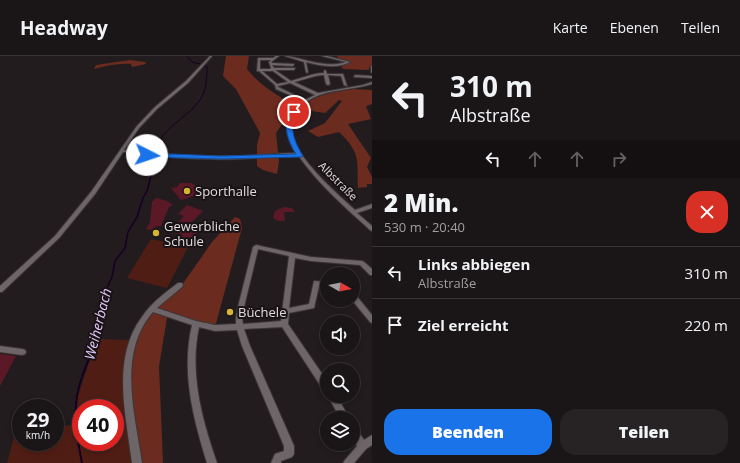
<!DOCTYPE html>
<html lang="de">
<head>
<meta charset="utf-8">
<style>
  body { margin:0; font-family:"Open Sans",sans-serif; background:#272224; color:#f1f3f6; height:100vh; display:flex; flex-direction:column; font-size:15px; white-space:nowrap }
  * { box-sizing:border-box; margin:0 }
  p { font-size:13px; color:#9f9fa1 }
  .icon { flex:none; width:22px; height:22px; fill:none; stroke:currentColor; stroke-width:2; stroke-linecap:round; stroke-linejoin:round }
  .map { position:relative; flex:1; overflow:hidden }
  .drawer { display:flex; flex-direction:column; background:#1a1517; width:368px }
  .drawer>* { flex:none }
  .hud { background:#1a1517; color:#f1f3f6; overflow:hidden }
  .needle { width:26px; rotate:99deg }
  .buttons { position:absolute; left:320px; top:211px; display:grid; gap:8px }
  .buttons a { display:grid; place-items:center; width:40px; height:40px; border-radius:50%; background:#1a1517; box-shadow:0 2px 6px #0003,0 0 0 1px #383436; font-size:20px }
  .speed { position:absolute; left:12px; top:343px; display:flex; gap:8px; font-size:20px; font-weight:700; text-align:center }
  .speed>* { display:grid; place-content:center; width:52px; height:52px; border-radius:50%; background:#1a1517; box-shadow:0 2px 6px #0003,0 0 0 1px #383436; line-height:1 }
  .speed small { font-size:10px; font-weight:400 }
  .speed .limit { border:6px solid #d22; background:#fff; color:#111 }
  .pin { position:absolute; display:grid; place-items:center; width:34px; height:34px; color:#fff; margin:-17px; border:2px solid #fff; border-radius:50%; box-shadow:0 1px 4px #0007 }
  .me { position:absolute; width:44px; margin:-22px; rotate:94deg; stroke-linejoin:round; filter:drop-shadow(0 0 3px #0008) }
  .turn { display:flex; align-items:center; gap:14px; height:84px; padding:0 12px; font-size:18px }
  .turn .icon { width:52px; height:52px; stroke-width:2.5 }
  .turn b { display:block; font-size:28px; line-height:34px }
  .lanes { display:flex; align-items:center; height:38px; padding:0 12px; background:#0003; justify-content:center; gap:20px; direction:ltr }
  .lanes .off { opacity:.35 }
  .round { display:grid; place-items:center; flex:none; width:42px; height:42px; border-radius:16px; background:#272224 }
  .head { display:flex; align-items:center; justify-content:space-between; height:68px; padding:0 12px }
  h1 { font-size:24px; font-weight:800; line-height:30px }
  .cta { display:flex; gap:8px; margin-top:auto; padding:8px 12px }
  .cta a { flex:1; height:46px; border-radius:16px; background:#1a73e8; color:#fff; font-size:16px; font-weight:800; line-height:46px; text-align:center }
  .cta a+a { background:#272224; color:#f1f3f6 }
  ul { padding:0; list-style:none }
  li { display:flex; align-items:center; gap:12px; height:52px; padding:0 12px; border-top:1px solid #383436 }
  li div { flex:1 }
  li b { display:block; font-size:15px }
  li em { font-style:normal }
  header { display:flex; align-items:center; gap:24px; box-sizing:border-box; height:56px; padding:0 20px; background:#1a1517; border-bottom:1px solid #383436 }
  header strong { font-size:19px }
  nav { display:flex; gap:22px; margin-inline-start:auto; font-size:14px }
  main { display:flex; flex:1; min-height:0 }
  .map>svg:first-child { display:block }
  .green { fill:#501d14; fill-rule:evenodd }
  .forest { fill:#6c2b1f }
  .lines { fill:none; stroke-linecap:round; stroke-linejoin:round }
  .stream-far2 { stroke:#150022; stroke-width:1 }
  .stream-far1 { stroke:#150022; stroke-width:1.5 }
  .stream { stroke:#150022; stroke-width:2 }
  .building { fill:#5b1927 }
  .minor-casing { stroke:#3b3638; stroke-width:2 }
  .minor { fill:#6e6569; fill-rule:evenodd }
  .route { fill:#1a73e8; stroke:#114b97 }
  .poi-dot { fill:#d7b434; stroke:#1a1316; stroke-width:1.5 }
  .labels { text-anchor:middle; stroke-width:4; stroke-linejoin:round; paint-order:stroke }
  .far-street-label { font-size:11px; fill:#e0dbdd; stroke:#1a1316 }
  .poi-label { font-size:13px; fill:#e0dbdd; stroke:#1a1316; text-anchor:start }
  .water-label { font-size:14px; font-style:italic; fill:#e6c8fb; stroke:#1a1316 }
</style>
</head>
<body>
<header>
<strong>Headway</strong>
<nav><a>Karte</a><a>Ebenen</a><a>Teilen</a></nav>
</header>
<main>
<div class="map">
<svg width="372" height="407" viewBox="0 0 372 407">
  <rect width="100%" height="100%" fill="#231c1f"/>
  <path class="green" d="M151 183 188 191 167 232 127 222Z
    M97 283 129 284C119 324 127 366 131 407H7L15 378 21 377V386H55V372L76 368 78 340ZM81 352H115V386H81Z"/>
  <path class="forest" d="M226 0H249L247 13C260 30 277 39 295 50L276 77 279 105 277 118 263 114 257 110V89L260 77 236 33 223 20Z
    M337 0H372V9L369 12V14L343 13 341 9 351 6 338 3Z
    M130 4 145 6 146 8 132 11 131 8C119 7 106 10 94 13L96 9Z
    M354 33 372 34V48L366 50 371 63 348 68 371 102 367 111 372 121V128H367V131L358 132C357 104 361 97 339 76L318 81 308 75 325 67 342 45 339 44 325 57 312 55 302 61H293C309 39 329 37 354 33Z
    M235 161 240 163 242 172 215 271 168 256 159 310 163 407H139L129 313 138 276 155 252 182 229 212 186Z"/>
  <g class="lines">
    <path class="stream-far2" d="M187 0 192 6 200 8
      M155 98C160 71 185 65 200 44 206 36 207 21 207 11L204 9"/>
    <path class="stream-far1" d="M96 282 101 245 112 221 115 205 125 192 128 176 137 161 143 142 147 135 153 112"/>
    <path class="stream" d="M82 407C76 377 71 351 82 321 86 308 94 294 96 281"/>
  </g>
  <path class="building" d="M180 127H192L204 137 181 144 171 132 177 131Z
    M156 142 167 145 173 149 169 151 161 170H156L155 172H153L151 174 146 173 150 166 152 146Z
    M187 149 203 155 190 168 201 172 190 185 196 187 192 191 177 185 183 179 170 175 184 160 178 158Z
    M284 151 292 152 295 156H284L285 165H278L273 162 275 155Z
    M0 298 16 300 0 330Z"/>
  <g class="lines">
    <defs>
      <path id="minor" d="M210 0H212L188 27 157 53 139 72 124 94C162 99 200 101 238 100 257 100 277 97 296 97 283 78 284 60 303 45L276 33 275 29 259 15H257L258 2H273L276 0H279L271 6 272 7 294 8 293 10 272 9 274 12H295L294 14H275L291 25C302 22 313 17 324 17V15L325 14 326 15 327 18H343L347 30 344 29 341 20 328 19 330 28 328 29 326 28 324 19C314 19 304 24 294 26L318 37 363 29 372 26V28C353 34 330 33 313 42 298 49 287 65 293 82 301 106 336 137 355 154L372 148V152L357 157 372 170V175L370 174C345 151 318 128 298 99 279 100 259 102 240 103 201 104 162 102 123 96L95 138 59 182 2 236H0V230L55 180 91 136 137 70 155 51 186 25ZM260 4H271L269 6 271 12 270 13H260ZM262 15H273L288 26 277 28ZM290 27 315 39 305 44 278 31V30Z
        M285 0C290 0 295 2 301 3 315 7 332 11 346 6L322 0H327L350 6C337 13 321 10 306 6L308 16 307 17 306 16 304 6Z
        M371 10H372V17L371 16Z
        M355 19 372 20V22L354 21Z
        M256 189 311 201 362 205 364 206 372 213V219H370L360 209 311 205 295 202 289 252 309 248 314 225 327 226V230H319L314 252 289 257 288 268 327 325V336L324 335 282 271 244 273 250 290 294 390V398L292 401 281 405V407H271L275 398 284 395V390L242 290 237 274 215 275 199 271C189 317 202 364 217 407H207C193 362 181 316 192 269L153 256C117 297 135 358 142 407H132C126 360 111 302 142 261 151 247 165 237 178 227H182L183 229 182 231 157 252 196 265 215 269 236 268V262L238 251 253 191ZM258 193 289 200 281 265 243 268 242 262 244 251Z
        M353 238H355L372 259V267L370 266 352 244Z
        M0 290 22 293 25 294 26 296 25 298 22 299 0 296Z
        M328 340H337L349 362H340Z
        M353 371 356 372 364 384 372 379V389L366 393 354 407H343L345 404 357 390 353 383Z"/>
    </defs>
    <use href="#minor" class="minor-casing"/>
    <use href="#minor" class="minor"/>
  </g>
  <path class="route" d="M294 55 296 56C289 73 294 85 303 100L302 101 220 103 147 101 144 99 147 97 220 100 296 98C289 87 279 64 294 55Z"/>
  <g class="poi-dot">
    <circle cx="187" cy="135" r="4"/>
    <circle cx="156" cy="177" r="4"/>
    <circle cx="230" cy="256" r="4"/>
  </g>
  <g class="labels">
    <g class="far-street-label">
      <text transform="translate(338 125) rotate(45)" y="4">Albstraße</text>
    </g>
    <g class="poi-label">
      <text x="195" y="140">Sporthalle</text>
      <text x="164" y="175">Gewerbliche<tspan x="164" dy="15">Schule</tspan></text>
      <text x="238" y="261">Büchele</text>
    </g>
    <g class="water-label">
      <text transform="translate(98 268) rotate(-76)" y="5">Weiherbach</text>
    </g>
  </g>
</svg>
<div class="buttons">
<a><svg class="needle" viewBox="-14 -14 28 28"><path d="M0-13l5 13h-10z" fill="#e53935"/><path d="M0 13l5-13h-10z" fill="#9f9fa1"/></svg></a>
<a><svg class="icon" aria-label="sound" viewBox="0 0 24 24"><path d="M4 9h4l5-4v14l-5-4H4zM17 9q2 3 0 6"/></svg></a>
<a><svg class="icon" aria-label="search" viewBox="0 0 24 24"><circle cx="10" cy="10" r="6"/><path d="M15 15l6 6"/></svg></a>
<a><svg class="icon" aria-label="layers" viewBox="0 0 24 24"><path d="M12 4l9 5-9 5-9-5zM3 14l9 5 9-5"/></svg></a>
</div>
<div class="speed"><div>29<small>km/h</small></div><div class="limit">40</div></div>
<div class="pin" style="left:294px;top:56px;background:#d93025"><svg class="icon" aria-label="arrive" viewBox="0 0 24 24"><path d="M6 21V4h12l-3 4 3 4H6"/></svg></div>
<svg class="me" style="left:147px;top:99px" viewBox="-20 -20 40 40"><circle r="19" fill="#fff"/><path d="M0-13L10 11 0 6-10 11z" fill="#1a73e8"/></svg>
</div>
<section class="drawer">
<div class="hud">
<div class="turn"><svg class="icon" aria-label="left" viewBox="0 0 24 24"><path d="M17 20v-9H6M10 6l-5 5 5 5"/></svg><div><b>310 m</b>Albstraße</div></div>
<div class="lanes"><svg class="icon" aria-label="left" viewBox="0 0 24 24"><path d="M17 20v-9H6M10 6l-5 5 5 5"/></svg><svg class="icon off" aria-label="ahead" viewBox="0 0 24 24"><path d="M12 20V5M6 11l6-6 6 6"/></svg><svg class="icon off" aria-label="ahead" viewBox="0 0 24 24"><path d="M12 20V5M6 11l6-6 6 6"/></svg><svg class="icon off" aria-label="right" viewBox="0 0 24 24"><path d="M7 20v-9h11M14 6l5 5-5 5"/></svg></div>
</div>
<div class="head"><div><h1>2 Min.</h1><p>530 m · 20:40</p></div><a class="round" style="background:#d93025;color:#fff"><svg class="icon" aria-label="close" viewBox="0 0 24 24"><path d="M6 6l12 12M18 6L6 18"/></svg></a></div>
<ul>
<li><svg class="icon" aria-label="left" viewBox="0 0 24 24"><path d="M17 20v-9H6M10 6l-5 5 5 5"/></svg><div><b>Links abbiegen</b><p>Albstraße</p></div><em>310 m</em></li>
<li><svg class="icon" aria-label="arrive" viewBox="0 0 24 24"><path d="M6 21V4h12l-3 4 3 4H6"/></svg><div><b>Ziel erreicht</b></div><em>220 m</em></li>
</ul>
<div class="cta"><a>Beenden</a><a>Teilen</a></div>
</section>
</main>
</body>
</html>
